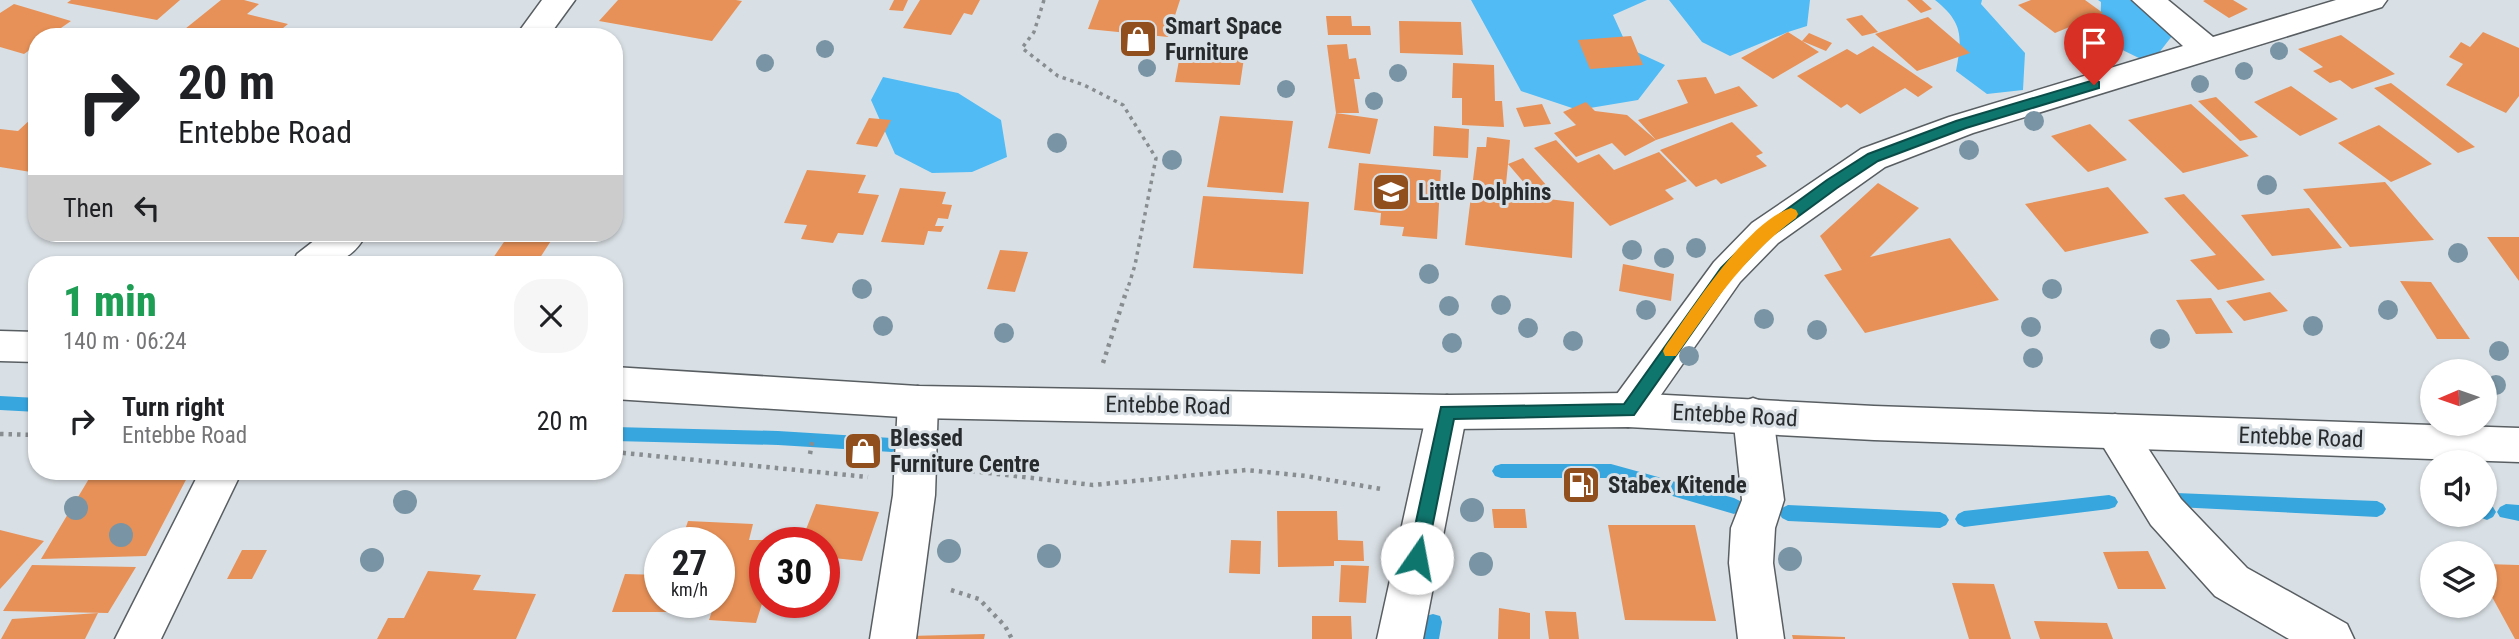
<!DOCTYPE html>
<html lang="en">
<head>
<meta charset="utf-8">
<style>
  body { margin:0; font-family:"Roboto Condensed",sans-serif; background:#f6f6f6; color:#202124; height:100vh; display:flex; flex-direction:column; font-size:26px; white-space:nowrap }
  * { box-sizing:border-box; margin:0 }
  p { font-size:23px; color:#757577 }
  .icon { flex:none; width:38px; height:38px; fill:none; stroke:currentColor; stroke-width:2; stroke-linecap:round; stroke-linejoin:round }
  .map { position:relative; flex:1; overflow:hidden }
  .sheet { position:absolute; left:28px; top:256px; width:595px; height:224px; display:flex; flex-direction:column; background:#fff; border-radius:28px; box-shadow:0 2px 5px #0004 }
  .sheet>* { flex:none }
  .top-card { position:absolute; left:28px; top:28px; width:595px; height:214px; border-radius:28px; box-shadow:0 2px 5px #0004; background:#fff; color:#202124; overflow:hidden }
  .needle { width:46px; rotate:268deg }
  .controls { position:absolute; left:2420px; top:359px; display:grid; gap:14px }
  .controls a { display:grid; place-items:center; width:77px; height:77px; border-radius:50%; background:#fff; box-shadow:0 2px 5px #0004; font-size:35px }
  .speed { position:absolute; left:644px; top:527px; display:flex; gap:14px; font-size:35px; font-weight:700; text-align:center }
  .speed>* { display:grid; place-content:center; width:91px; height:91px; border-radius:50%; background:#fff; box-shadow:0 2px 5px #0004; line-height:1 }
  .speed small { font-size:18px; font-weight:400 }
  .speed .limit { border:10px solid #d22; background:#fff; color:#111 }
  .pin { position:absolute; display:grid; place-items:center; width:60px; height:60px; color:#fff; margin:-72px -30px; border-radius:50% 50% 50% 0; rotate:-45deg; box-shadow:0 0 7px #0007 }
  .pin .icon { rotate:45deg }
  .me { position:absolute; width:77px; margin:-38px; rotate:12deg; stroke-linejoin:round; filter:drop-shadow(0 0 5px #0008) }
  .turn { display:flex; align-items:center; gap:24px; height:147px; padding:0 35px; font-size:32px }
  .turn .icon { width:91px; height:91px; stroke-width:2.5 }
  .turn b { display:block; font-size:49px; line-height:60px }
  .then { display:flex; align-items:center; height:66px; padding:0 35px; background:#0003; gap:14px; font-size:26px }
  .round { display:grid; place-items:center; flex:none; width:74px; height:74px; border-radius:28px; background:#f6f6f6 }
  .headline { display:flex; align-items:center; justify-content:space-between; height:119px; padding:0 35px }
  h1 { font-size:42px; font-weight:800; line-height:52px; color:#1e9e55 }
  ul { padding:0; list-style:none }
  li { display:flex; align-items:center; gap:21px; height:91px; padding:0 35px }
  li div { flex:1 }
  li b { display:block; font-size:26px }
  li em { font-style:normal }
  .map>svg:first-child { display:block }
  .forest { fill:#51bbf5 }
  .lines { fill:none; stroke-linecap:round; stroke-linejoin:round }
  .stream { fill:#38a6de; fill-rule:evenodd }
  .building { fill:#e79158 }
  .minor-casing { stroke:#585e62; stroke-width:3 }
  .primary-casing { stroke:#585e62; stroke-width:3 }
  .path-far1 { stroke:#888d91; stroke-width:3.5; stroke-dasharray:3.5 4.5; stroke-linecap:butt }
  .path { stroke:#888d91; stroke-width:4.5; stroke-dasharray:3.5 5; stroke-linecap:butt }
  .minor { fill:#fff; fill-rule:evenodd }
  .primary { fill:#fff; fill-rule:evenodd }
  .tree { fill:#7994a4 }
  .route { fill:#0f766e; stroke:#0a4d48; stroke-width:2 }
  .slow { fill:#f59e0b }
  .labels { text-anchor:middle; stroke-width:6; stroke-linejoin:round; paint-order:stroke }
  .poi-label { font-size:23px; font-weight:bold; fill:#282b2d; stroke:#d9e0e5; text-anchor:start }
  .street-label { font-size:23px; fill:#282b2d; stroke:#d9e0e5 }
</style>
</head>
<body>
<div class="map">
<svg width="2519" height="639" viewBox="0 0 2519 639">
  <rect width="100%" height="100%" fill="#d9e0e5"/>
  <path class="forest" d="M1471 0H1647L1613 15 1628 48 1665 65 1638 100 1578 110 1521 91Z
    M1669 0H1810L1807 26 1788 32 1730 56 1702 42Z
    M1935 0H1982L1981 4 2025 53 2023 90 1987 94 1956 71C1962 38 1964 23 1935 0Z
    M2098 0H2135L2172 36 2158 54 2145 61 2100 39 2101 2Z
    M883 77 958 93 1001 120 1007 157 972 172 932 173 895 154 871 100Z"/>
  <g class="lines">
    <path class="stream" d="M0 396 37 398V412L0 410Z
      M614 427 778 431 892 438 898 440 900 445 898 450 892 452 778 445 614 441Z
      M1501 464H1611L1734 498 1740 501 1743 506 1740 511 1734 514 1611 478H1501L1495 476 1492 471 1495 466Z
      M2176 493 2377 501 2383 504 2386 509 2383 514 2377 517 2176 507 2170 505 2167 500 2170 495Z
      M2109 495 2115 497 2118 502 2115 507 2109 509 1964 527 1958 524 1955 519 1958 514 1964 511Z
      M2485 504 2493 507 2496 512 2493 517 2487 520 2479 517 2477 514H2485Z
      M2506 504 2519 505V521L2500 517 2497 512 2500 507Z
      M1788 505 1940 512 1946 515 1949 520 1946 525 1940 528 1788 521 1782 518 1779 513 1782 508Z
      M1433 614 1440 616 1442 622 1439 639H1421L1426 616Z"/>
  </g>
  <path class="building" d="M71 0H180L157 20 67 3Z
    M221 0H244L259 4 247 14 288 24 272 37H175Z
    M618 0H736L742 1 712 41 599 21Z
    M894 0H908L903 11 889 10Z
    M920 0H980L972 15 964 13 951 35 903 28Z
    M1099 0H1180L1168 37 1088 29Z
    M1907 0H1922L1932 9 1921 13Z
    M2031 0H2085L2103 13 2055 33 2018 5Z
    M2205 0H2233L2248 9 2229 18 2203 1Z
    M14 4 71 21 48 37H37V45L24 54 0 47V13Z
    M1862 15 1878 32 1862 36 1846 19Z
    M1326 16H1351L1352 26H1370L1371 35H1328Z
    M1928 17 1970 53 1917 71 1875 34Z
    M1399 21 1461 22 1463 55 1400 53Z
    M1788 32 1802 41 1809 33 1832 43 1826 51 1802 41 1819 52 1773 79 1741 58Z
    M2483 32 2519 48V96L2506 113 2446 85 2463 64 2449 57 2461 42 2470 47Z
    M2341 35 2395 74 2352 89 2340 80 2330 83 2313 71 2323 67 2298 49Z
    M1631 36 1643 65 1590 69 1578 40Z
    M1347 44 1349 59 1356 58 1360 79H1354L1359 113H1336L1378 119 1370 154 1328 148 1336 113 1327 45Z
    M1873 46 1933 87 1918 97 1905 88 1860 114 1847 104 1841 108 1797 76 1847 49 1857 55Z
    M1180 55 1244 58 1240 85 1175 82Z
    M1453 63 1494 65 1495 101H1502L1504 127 1462 125V98H1452Z
    M1706 77 1715 94 1739 86 1758 106 1656 140 1625 156 1612 143 1576 157 1554 133 1576 125 1563 112 1586 102 1595 111 1627 115 1656 140 1638 120 1688 103 1677 80Z
    M2391 83 2475 147 2458 153 2374 88Z
    M2291 86 2338 119 2300 136 2254 102Z
    M2216 97 2258 137 2240 141 2198 101Z
    M1542 104 1551 124 1524 127 1516 108Z
    M2191 104 2249 156 2183 173 2128 120Z
    M1220 116 1293 121 1283 193 1207 187Z
    M32 118 37 119V173L0 167V129L18 131Z
    M869 118 891 120 877 147 856 144Z
    M1732 122 1763 153 1756 156 1767 166 1721 184 1716 179 1696 187 1660 150Z
    M2090 124 2127 160 2088 172 2051 136Z
    M2379 125 2432 164 2391 182 2338 143Z
    M1434 126 1469 129 1468 158 1433 156Z
    M1487 137 1510 140 1508 164 1523 158 1547 186 1532 192 1508 164 1505 194 1574 202 1572 258 1465 245 1477 147H1486Z
    M1556 140 1578 163 1599 154 1614 170 1659 152 1687 181 1665 190 1674 199 1610 226 1534 148Z
    M1359 163 1441 170 1437 239 1402 236 1404 227 1380 225 1381 213 1354 210Z
    M807 170 866 175 858 193 879 195 863 235 838 233 833 243 801 239 807 225 784 223Z
    M2385 182 2434 240 2350 247 2303 189Z
    M1878 183 1919 208 1870 257 1950 238 1999 300 1865 333 1824 275 1842 270 1820 236Z
    M2108 187 2149 233 2065 252 2025 204Z
    M900 188 946 192 942 204 952 205 948 219 938 218 935 226H944L941 232 928 231 924 245 881 242Z
    M2184 194 2265 280 2218 290 2190 260 2216 255 2164 198Z
    M1203 196 1309 202 1303 274 1193 268Z
    M2309 208 2342 248 2272 256 2241 215Z
    M158 233H194L191 237Z
    M510 233H556L536 264 491 261Z
    M2487 237H2519V281Z
    M1000 250 1028 252 1015 292 987 289Z
    M1623 264 1674 274 1671 301 1619 291Z
    M2400 281 2431 282 2470 339H2437Z
    M2270 292 2288 311 2244 321 2226 301Z
    M2211 298 2233 333 2196 334 2176 300Z
    M189 474 146 556 41 559 90 477Z
    M816 504 879 512 862 561 824 557V542H801Z
    M1492 509H1525L1527 528H1494Z
    M1277 511H1337L1338 540 1363 541 1364 561H1334V566L1278 567Z
    M688 521 753 524 749 540H765V594L756 623 709 620 715 602H719V589L724 576H719V542H681Z
    M1608 525H1695L1716 621 1625 620Z
    M0 530 44 541 0 589Z
    M1231 540 1261 541 1260 574 1229 573Z
    M242 550H267L252 579H227Z
    M2148 551 2166 589H2118L2103 552Z
    M2485 564 2519 565V639H2515L2485 584Z
    M32 565 136 567 108 613 3 611Z
    M1341 565 1369 566 1366 603 1339 602Z
    M428 571 481 575 473 590 536 594 516 639H377L388 618H404Z
    M625 574 660 575V602H676L673 612H612Z
    M1952 583 1994 584 2011 639H1969Z
    M1499 608 1530 613V639H1498Z
    M1545 611 1576 612 1579 639H1549Z
    M98 613 85 639H1L12 619Z
    M1312 616H1351L1352 639H1312Z
    M2034 621 2107 623 2113 639H2040Z
    M985 634 984 639H909V636Z
    M1792 635 1845 637V639H1793Z"/>
  <g class="lines">
    <defs>
      <path id="minor" d="M542 0H575L548 37H515Z
        M2132 0H2168L2213 37 2336 0H2387L2382 7 1973 133 1885 167 1778 243 1740 282 1642 422 1628 427 1614 422 1608 410 1614 398 1714 262 1752 223 1861 149 1949 117 2183 46Z
        M324 233H367C348 268 326 264 292 264L297 254Z
        M918 386 932 390 938 402 935 495 916 639H870L893 495 898 402 904 390Z
        M1447 395 1461 400 1467 412 1423 639H1377L1427 412 1433 400Z
        M1753 398 1767 403 1773 415 1784 500 1775 528 1773 563 1784 639H1738L1729 563 1731 528 1742 500 1733 415 1739 403Z
        M2115 414 2129 419 2181 499 2247 568 2347 624 2354 639H2289L2215 596 2151 525 2101 443 2095 431 2101 419Z
        M200 471H242L161 639H115Z"/>
      <path id="primary" d="M0 331 37 332V362L0 361Z
        M614 367 918 386 1447 395 1628 393 1874 406 2519 428V462L1874 440 1628 427 1447 429 918 418 614 399Z"/>
    </defs>
    <use href="#minor" class="minor-casing"/>
    <use href="#primary" class="primary-casing"/>
    <path class="path-far1" d="M1044 0 1034 32 1022 48 1058 76 1084 85 1123 105 1156 158 1135 265 1127 291"/>
    <path class="path" d="M1103 363 1127 289
      M0 434 37 435
      M614 452 868 477
      M810 454 813 437
      M963 470 1093 485 1246 470 1306 476 1381 489
      M951 590 979 599 1005 626 1012 639"/>
    <use href="#minor" class="minor"/>
    <use href="#primary" class="primary"/>
  </g>
  <g class="tree">
    <circle cx="825" cy="49" r="9"/>
    <circle cx="2279" cy="51" r="9"/>
    <circle cx="765" cy="63" r="9"/>
    <circle cx="1147" cy="68" r="9"/>
    <circle cx="2244" cy="71" r="9"/>
    <circle cx="1398" cy="73" r="9"/>
    <circle cx="2200" cy="84" r="9"/>
    <circle cx="1286" cy="89" r="9"/>
    <circle cx="1374" cy="101" r="9"/>
    <circle cx="2034" cy="121" r="10"/>
    <circle cx="1057" cy="143" r="10"/>
    <circle cx="1969" cy="150" r="10"/>
    <circle cx="1172" cy="160" r="10"/>
    <circle cx="2267" cy="185" r="10"/>
    <circle cx="1696" cy="248" r="10"/>
    <circle cx="1632" cy="250" r="10"/>
    <circle cx="2458" cy="253" r="10"/>
    <circle cx="1664" cy="258" r="10"/>
    <circle cx="1429" cy="274" r="10"/>
    <circle cx="862" cy="289" r="10"/>
    <circle cx="2052" cy="289" r="10"/>
    <circle cx="1501" cy="305" r="10"/>
    <circle cx="1449" cy="306" r="10"/>
    <circle cx="1646" cy="310" r="10"/>
    <circle cx="2388" cy="310" r="10"/>
    <circle cx="1764" cy="319" r="10"/>
    <circle cx="883" cy="326" r="10"/>
    <circle cx="2313" cy="326" r="10"/>
    <circle cx="2031" cy="327" r="10"/>
    <circle cx="1528" cy="328" r="10"/>
    <circle cx="1817" cy="330" r="10"/>
    <circle cx="1004" cy="333" r="10"/>
    <circle cx="2160" cy="339" r="10"/>
    <circle cx="1573" cy="341" r="10"/>
    <circle cx="1452" cy="343" r="10"/>
    <circle cx="2499" cy="351" r="10"/>
    <circle cx="1689" cy="356" r="10"/>
    <circle cx="2033" cy="358" r="10"/>
    <circle cx="2496" cy="385" r="10"/>
    <circle cx="405" cy="502" r="12"/>
    <circle cx="76" cy="508" r="12"/>
    <circle cx="1472" cy="510" r="12"/>
    <circle cx="121" cy="535" r="12"/>
    <circle cx="949" cy="551" r="12"/>
    <circle cx="1049" cy="556" r="12"/>
    <circle cx="1790" cy="559" r="12"/>
    <circle cx="372" cy="560" r="12"/>
    <circle cx="1481" cy="564" r="12"/>
  </g>
  <path class="route" d="M2094 80 2099 82V88L1966 128 1878 161 1837 188 1770 237 1732 276 1634 415 1454 419 1426 558 1424 563 1417 566 1411 563 1408 558 1441 407 1624 404 1721 268 1760 229 1827 180 1868 154 1956 121Z"/>
  <path class="slow" d="M1791 208 1796 210 1798 214 1796 218C1745 255 1712 305 1676 356H1665L1663 351 1665 347C1692 309 1747 222 1791 208Z"/>
  <defs>
    <symbol id="shop-square" viewBox="-11 -11 22 22"><rect x="-9" y="-9" width="18" height="18" rx="4" fill="#914f1e" stroke="#d9e0e5"/><path d="M-5-2.5h2.3a2.7 3.5 0 0 1 5.4 0H5L5.5 6h-11ZM-1.5-2.5h3a1.5 2.3 0 0 0-3 0Z" fill="#fff"/></symbol>
    <symbol id="school-square" viewBox="-11 -11 22 22"><rect x="-9" y="-9" width="18" height="18" rx="4" fill="#914f1e" stroke="#d9e0e5"/><path d="M0-5L7-2L0 1L-7-2ZM-4 1L0 2.5L4 1V4Q0 6-4 4Z" fill="#fff"/></symbol>
    <symbol id="fuel-square" viewBox="-11 -11 22 22"><rect x="-9" y="-9" width="18" height="18" rx="4" fill="#914f1e" stroke="#d9e0e5"/><path d="M-5.5-6h7V0h2V4h1.3V-2.5L3-4.5l.8-.8L6-3V5H2.5V1h-1V6h-7ZM-4.2-4.7v3.2H.2V-4.7Z" fill="#fff"/></symbol>
  </defs>
  <g fill-rule="evenodd">
    <use href="#shop-square" x="1116" y="17" width="44" height="44"/>
    <use href="#school-square" x="1369" y="170" width="44" height="44"/>
    <use href="#shop-square" x="841" y="429" width="44" height="44"/>
    <use href="#fuel-square" x="1559" y="463" width="44" height="44"/>
  </g>
  <g class="labels">
    <g class="poi-label">
      <text x="1165" y="34">Smart Space<tspan x="1165" dy="26">Furniture</tspan></text>
      <text x="1418" y="200">Little Dolphins</text>
      <text x="890" y="446">Blessed<tspan x="890" dy="26">Furniture Centre</tspan></text>
      <text x="1608" y="493">Stabex Kitende</text>
    </g>
    <g class="street-label">
      <text transform="translate(1168 405) rotate(1)" y="8">Entebbe Road</text>
      <text transform="translate(1735 415) rotate(3)" y="8">Entebbe Road</text>
      <text transform="translate(2301 437) rotate(2)" y="8">Entebbe Road</text>
    </g>
  </g>
</svg>
<div class="controls">
<a><svg class="needle" viewBox="-14 -14 28 28"><path d="M0-13l5 13h-10z" fill="#e53935"/><path d="M0 13l5-13h-10z" fill="#757577"/></svg></a>
<a><svg class="icon" aria-label="sound" viewBox="0 0 24 24"><path d="M4 9h4l5-4v14l-5-4H4zM17 9q2 3 0 6"/></svg></a>
<a><svg class="icon" aria-label="layers" viewBox="0 0 24 24"><path d="M12 4l9 5-9 5-9-5zM3 14l9 5 9-5"/></svg></a>
</div>
<div class="speed"><div>27<small>km/h</small></div><div class="limit">30</div></div>
<div class="pin" style="left:2094px;top:85px;background:#d93025"><svg class="icon" aria-label="arrive" viewBox="0 0 24 24"><path d="M6 21V4h12l-3 4 3 4H6"/></svg></div>
<svg class="me" style="left:1417px;top:558px" viewBox="-20 -20 40 40"><circle r="19" fill="#fff"/><path d="M0-13L10 11 0 6-10 11z" fill="#0f766e"/></svg>
<div class="top-card">
<div class="turn"><svg class="icon" aria-label="right" viewBox="0 0 24 24"><path d="M7 20v-9h11M14 6l5 5-5 5"/></svg><div><b>20 m</b>Entebbe Road</div></div>
<div class="then">Then<svg class="icon" aria-label="left" viewBox="0 0 24 24"><path d="M17 20v-9H6M10 6l-5 5 5 5"/></svg></div>
</div>
<section class="sheet">
<div class="headline"><div><h1>1 min</h1><p>140 m · 06:24</p></div><a class="round"><svg class="icon" aria-label="close" viewBox="0 0 24 24"><path d="M6 6l12 12M18 6L6 18"/></svg></a></div>
<ul>
<li><svg class="icon" aria-label="right" viewBox="0 0 24 24"><path d="M7 20v-9h11M14 6l5 5-5 5"/></svg><div><b>Turn right</b><p>Entebbe Road</p></div><em>20 m</em></li>
</ul>
</section>
</div>
</body>
</html>
